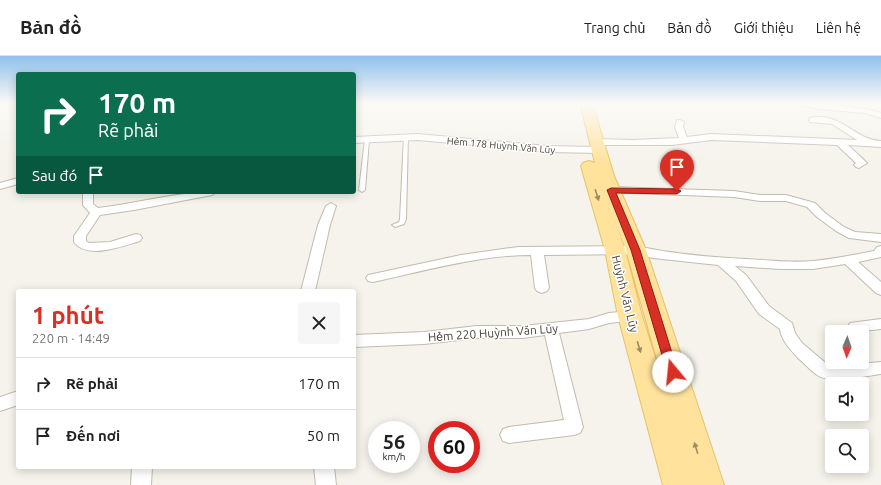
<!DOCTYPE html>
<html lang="vi">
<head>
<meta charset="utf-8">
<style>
  body { margin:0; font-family:Ubuntu,sans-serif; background:#f6f6f6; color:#222; height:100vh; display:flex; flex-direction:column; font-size:15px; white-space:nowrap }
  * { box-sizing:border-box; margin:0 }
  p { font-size:13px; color:#767676 }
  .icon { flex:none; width:22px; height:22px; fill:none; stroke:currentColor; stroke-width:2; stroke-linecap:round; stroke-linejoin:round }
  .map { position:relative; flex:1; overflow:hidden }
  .drawer { position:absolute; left:16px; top:233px; width:340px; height:180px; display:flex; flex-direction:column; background:#fff; border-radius:4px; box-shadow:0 2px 10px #0003 }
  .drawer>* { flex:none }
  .hud { position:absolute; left:16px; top:16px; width:340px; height:122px; border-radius:4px; box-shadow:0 2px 10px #0003; background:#0b6e4f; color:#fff; overflow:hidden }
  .needle { width:26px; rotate:182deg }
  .controls { position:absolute; left:825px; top:269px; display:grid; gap:8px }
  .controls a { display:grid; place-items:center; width:44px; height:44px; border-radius:4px; background:#fff; box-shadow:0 2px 10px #0003; font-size:20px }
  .speed { position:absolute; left:368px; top:365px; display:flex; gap:8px; font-size:20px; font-weight:700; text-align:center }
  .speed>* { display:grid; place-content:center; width:52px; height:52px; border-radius:50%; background:#fff; box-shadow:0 2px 10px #0003; line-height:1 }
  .speed small { font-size:10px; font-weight:400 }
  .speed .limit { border:6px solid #d22; background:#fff; color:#111 }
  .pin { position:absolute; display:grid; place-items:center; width:34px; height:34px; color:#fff; margin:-41px -17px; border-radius:50% 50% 50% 0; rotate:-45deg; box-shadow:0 0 4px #0007 }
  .pin .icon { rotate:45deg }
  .me { position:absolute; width:44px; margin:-22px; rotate:343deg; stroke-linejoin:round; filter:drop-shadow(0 0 3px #0008) }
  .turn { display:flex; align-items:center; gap:14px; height:84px; padding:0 16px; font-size:18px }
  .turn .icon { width:52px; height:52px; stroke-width:2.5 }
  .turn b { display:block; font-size:28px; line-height:34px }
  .then { display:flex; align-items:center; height:38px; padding:0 16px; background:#0003; gap:8px; font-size:15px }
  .round { display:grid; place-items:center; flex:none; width:42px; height:42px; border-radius:4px; background:#f6f6f6 }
  .summary { display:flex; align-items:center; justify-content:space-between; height:68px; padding:0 16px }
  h1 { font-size:24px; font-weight:600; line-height:30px; color:#d93025 }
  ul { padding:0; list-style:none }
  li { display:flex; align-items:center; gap:12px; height:52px; padding:0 16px; border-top:1px solid #e0e0e0 }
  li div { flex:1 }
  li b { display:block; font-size:15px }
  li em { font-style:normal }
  header { display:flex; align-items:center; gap:24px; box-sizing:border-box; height:56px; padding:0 20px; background:#fff; border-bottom:1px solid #e0e0e0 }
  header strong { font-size:19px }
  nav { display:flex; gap:22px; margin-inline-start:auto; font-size:14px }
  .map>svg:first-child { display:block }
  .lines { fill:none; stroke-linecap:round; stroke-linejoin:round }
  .lane-casing { stroke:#c2bbae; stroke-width:2 }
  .street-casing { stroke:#c2bbae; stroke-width:2 }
  .primary-casing { stroke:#e6c16a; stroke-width:2 }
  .lane { fill:#fff; fill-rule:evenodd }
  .street { fill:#fff; fill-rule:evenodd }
  .primary { fill:#ffe39c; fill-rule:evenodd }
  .oneway { fill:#9c8c66 }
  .route { fill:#d93025; stroke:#8d1f18 }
  .labels { text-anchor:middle; stroke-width:3; stroke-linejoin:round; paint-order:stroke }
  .far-street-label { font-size:10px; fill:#4b4439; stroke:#fff }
  .street-label { font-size:12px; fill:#4b4439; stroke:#fff }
</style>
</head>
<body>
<header>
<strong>Bản đồ</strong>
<nav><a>Trang chủ</a><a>Bản đồ</a><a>Giới thiệu</a><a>Liên hệ</a></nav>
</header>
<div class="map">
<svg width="881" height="429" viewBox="0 0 881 429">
  <rect width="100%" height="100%" fill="#f6f3ec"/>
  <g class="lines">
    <defs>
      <path id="lane" d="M404 80 408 81 406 163 404 168 395 171 392 169 399 166 400 163Z
        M365 83 369 84 365 134 362 136 359 134Z"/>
      <path id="street" d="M798 47H811L866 53 881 57V62L865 57 819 53 799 49Z
        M810 62C841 55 854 84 881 85V91L848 89 867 107 859 112 856 111 854 109 856 107 837 89 711 84 672 89H598L594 86 598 83 633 84 679 82 675 71 677 64H680L684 66 683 71 687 81 711 78 857 84 832 68 810 66 809 64Z
        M418 78 547 90 600 91 605 94 600 97 547 96 418 84 354 87V81Z
        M18 122V128L0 133V127Z
        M611 131 734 135 760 139H786L815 147 825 157 844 171 855 176 881 178V186L849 182 836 175 817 161 807 151 786 145H760L734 141 607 136 606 134 607 132Z
        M83 136H93V148L98 152C138 147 177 136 217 136L212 139 134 154 100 159 86 180V185L89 187 110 186 136 178 140 179 142 182 140 185C123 190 87 204 74 186V180L90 157 83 149Z
        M331 147 336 150 330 169 315 235H301L318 169 326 150Z
        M636 190C672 198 709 201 746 203 768 204 791 207 813 205 834 203 854 199 874 195L877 191 881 190V201L858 206 881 226V239L876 237 845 208 813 213H780L735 210 746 219 769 250 792 267 795 277 802 287 828 309 838 310 881 306V318C864 320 832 329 817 319 810 314 804 307 798 302 791 294 781 284 780 273L759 258 736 225 718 209 653 202 636 198 544 199 549 232 547 235 542 237 537 235 535 232 531 199C478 199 425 215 373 226L368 225 366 222 368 219 373 218 461 199 518 191Z
        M630 255 635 256 637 260 635 264 609 267 589 273 559 277 583 371 580 377 574 379 509 387 503 385 500 379 503 373 509 371 564 364 545 279 523 282H477L424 288 354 291V279L424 276 477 270H523L589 263 609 257Z
        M881 263V273L854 276 850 275 848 271 850 267Z
        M18 335V349L0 355V341Z
        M132 411H152L151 429H131Z
        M314 411H334L336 429H316Z"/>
      <path id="primary" d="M580 47H592L614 120 646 194 724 429H663L618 260 605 194 581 110 583 107 589 105 595 107ZM617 170 626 194 668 342 642 260 625 194Z"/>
    </defs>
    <use href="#lane" class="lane-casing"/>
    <use href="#street" class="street-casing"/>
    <use href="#primary" class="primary-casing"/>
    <use href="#lane" class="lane"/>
    <use href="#street" class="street"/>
    <use href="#primary" class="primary"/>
  </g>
  <defs><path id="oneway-solid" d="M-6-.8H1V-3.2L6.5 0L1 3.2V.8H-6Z"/></defs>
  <g class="oneway">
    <use href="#oneway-solid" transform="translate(597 139) rotate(72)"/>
    <use href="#oneway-solid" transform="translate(639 291) rotate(74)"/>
    <use href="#oneway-solid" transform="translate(696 392) rotate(-107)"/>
  </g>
  <linearGradient id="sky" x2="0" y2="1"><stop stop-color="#8fc1ec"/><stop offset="0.44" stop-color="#fbfaf6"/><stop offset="1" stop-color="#fbfaf6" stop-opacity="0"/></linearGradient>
  <rect width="881" height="107" fill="url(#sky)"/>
  <path class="route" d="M611 132 677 133 681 135 677 138 616 137 640 194 678 316 677 319 673 320 669 319 667 316 631 194 607 134Z"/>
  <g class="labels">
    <g class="far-street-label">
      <text transform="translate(501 89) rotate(5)" y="4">Hẻm 178 Huỳnh Văn Lũy</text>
    </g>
    <g class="street-label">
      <text transform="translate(625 238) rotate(76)" y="4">Huỳnh Văn Lũy</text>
      <text transform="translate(493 277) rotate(-4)" y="4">Hẻm 220 Huỳnh Văn Lũy</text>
    </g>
  </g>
</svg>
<div class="controls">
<a><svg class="needle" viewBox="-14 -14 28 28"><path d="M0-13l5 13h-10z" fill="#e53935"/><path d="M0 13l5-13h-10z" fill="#767676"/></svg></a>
<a><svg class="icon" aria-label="sound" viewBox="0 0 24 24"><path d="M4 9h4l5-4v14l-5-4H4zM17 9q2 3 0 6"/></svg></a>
<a><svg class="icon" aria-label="search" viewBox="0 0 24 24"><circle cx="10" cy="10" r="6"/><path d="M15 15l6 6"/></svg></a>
</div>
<div class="speed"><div>56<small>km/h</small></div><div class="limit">60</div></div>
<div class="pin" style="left:677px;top:135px;background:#d93025"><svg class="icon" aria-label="arrive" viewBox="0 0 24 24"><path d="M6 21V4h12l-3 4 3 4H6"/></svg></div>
<svg class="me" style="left:673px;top:316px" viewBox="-20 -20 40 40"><circle r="19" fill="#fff"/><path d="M0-13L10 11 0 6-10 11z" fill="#d93025"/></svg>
<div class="hud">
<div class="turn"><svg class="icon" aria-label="right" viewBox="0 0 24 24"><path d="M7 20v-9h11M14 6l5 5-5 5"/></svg><div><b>170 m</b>Rẽ phải</div></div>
<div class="then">Sau đó<svg class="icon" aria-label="arrive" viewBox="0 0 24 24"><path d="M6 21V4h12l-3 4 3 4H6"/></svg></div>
</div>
<section class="drawer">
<div class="summary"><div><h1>1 phút</h1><p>220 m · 14:49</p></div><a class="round"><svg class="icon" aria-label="close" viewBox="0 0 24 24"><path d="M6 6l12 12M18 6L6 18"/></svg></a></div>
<ul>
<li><svg class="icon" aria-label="right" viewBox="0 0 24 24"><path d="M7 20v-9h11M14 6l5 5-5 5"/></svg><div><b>Rẽ phải</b></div><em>170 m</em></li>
<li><svg class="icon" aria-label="arrive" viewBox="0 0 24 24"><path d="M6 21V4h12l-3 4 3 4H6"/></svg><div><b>Đến nơi</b></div><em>50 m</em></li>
</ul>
</section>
</div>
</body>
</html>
